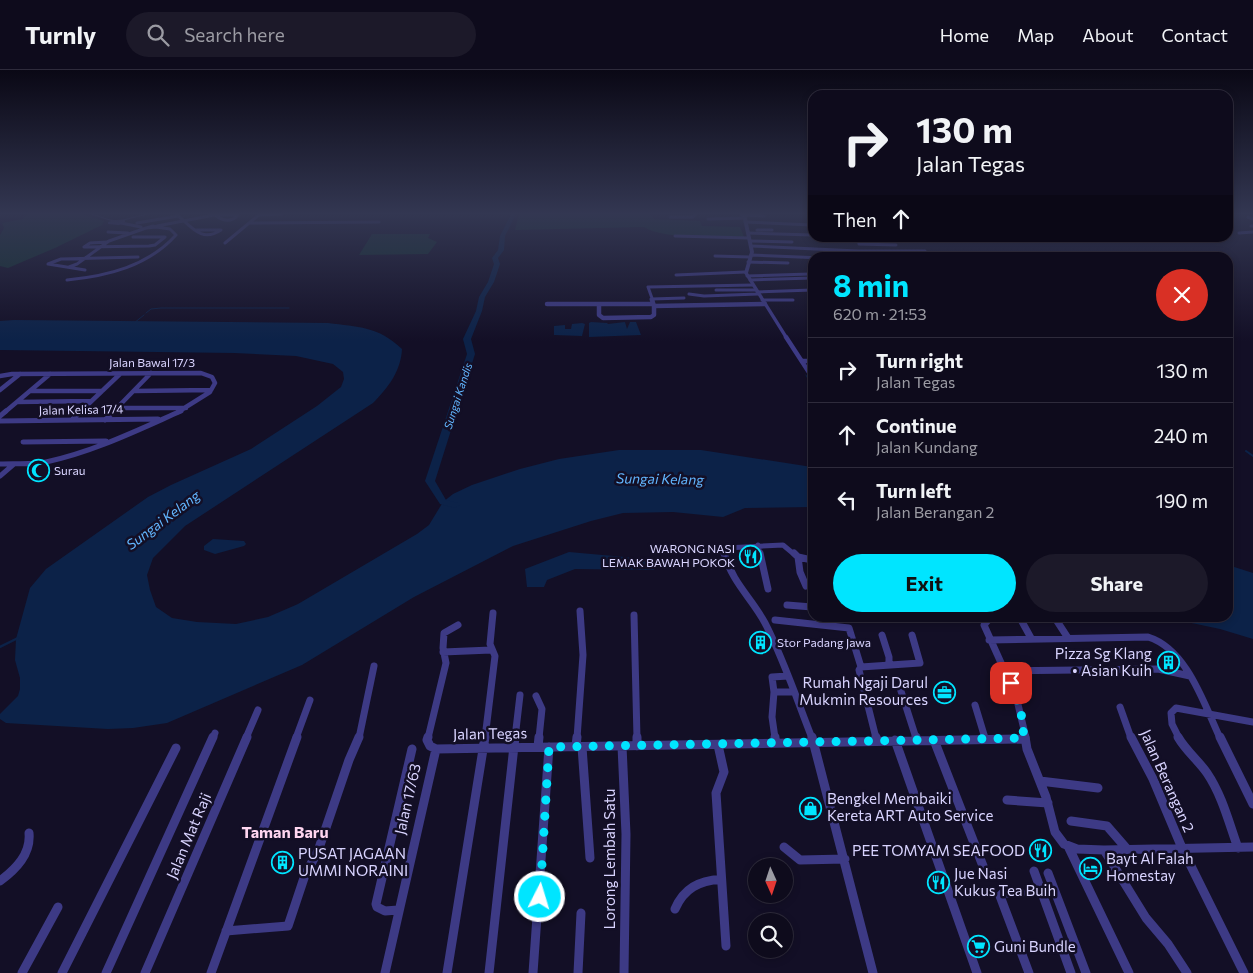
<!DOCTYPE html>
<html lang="en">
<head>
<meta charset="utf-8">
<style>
  body { margin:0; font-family:Commissioner,sans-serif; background:#1c1929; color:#f1f3f6; height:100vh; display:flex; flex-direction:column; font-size:19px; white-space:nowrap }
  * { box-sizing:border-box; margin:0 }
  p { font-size:16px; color:#9b9ba3 }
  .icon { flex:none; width:28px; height:28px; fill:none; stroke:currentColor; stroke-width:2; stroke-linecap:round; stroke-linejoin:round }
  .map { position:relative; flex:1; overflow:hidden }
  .details { position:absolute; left:808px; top:182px; width:425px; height:370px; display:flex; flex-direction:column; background:#0e0b1c; border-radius:15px; box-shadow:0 2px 8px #0003,0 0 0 1px #2e2b3b }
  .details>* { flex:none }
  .top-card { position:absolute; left:808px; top:20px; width:425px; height:152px; border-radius:15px; box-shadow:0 2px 8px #0003,0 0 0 1px #2e2b3b; background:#0e0b1c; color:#f1f3f6; overflow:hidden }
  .needle { width:32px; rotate:177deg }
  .buttons { position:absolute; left:748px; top:788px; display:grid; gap:10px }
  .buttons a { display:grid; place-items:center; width:45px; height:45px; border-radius:50%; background:#0e0b1c; box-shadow:0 2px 8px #0003,0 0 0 1px #2e2b3b; font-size:25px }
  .pin { position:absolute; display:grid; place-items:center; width:42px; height:42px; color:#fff; margin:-21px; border-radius:10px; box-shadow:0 2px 8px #0006 }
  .me { position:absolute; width:55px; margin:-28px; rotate:5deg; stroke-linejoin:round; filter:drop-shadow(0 0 4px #0008) }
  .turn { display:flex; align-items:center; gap:18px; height:105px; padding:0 25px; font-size:22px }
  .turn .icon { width:65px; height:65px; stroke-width:2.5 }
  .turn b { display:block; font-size:35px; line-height:42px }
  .then { display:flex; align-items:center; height:48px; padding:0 25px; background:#0003; gap:10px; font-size:19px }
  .round { display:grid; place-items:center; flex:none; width:52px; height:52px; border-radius:26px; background:#1c1929 }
  .headline { display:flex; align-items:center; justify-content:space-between; height:85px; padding:0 25px }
  h1 { font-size:30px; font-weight:700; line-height:38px; color:#00e5ff }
  .cta { display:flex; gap:10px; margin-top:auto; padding:10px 25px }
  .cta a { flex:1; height:58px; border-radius:30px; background:#00e5ff; color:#111; font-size:20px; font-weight:700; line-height:58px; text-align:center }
  .cta a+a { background:#1c1929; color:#f1f3f6 }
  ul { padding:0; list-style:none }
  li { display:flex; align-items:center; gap:15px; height:65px; padding:0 25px; border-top:1px solid #2e2b3b }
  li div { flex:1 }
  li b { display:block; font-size:19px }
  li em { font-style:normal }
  header { display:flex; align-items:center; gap:30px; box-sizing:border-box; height:70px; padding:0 25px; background:#0e0b1c; border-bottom:1px solid #2e2b3b }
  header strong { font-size:24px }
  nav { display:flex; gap:28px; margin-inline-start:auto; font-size:18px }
  .search { width:350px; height:45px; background:#1c1929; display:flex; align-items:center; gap:12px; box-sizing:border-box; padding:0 18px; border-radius:28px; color:#9b9ba3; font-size:19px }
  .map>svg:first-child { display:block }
  .green { fill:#12302f }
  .water { fill:#0c2248 }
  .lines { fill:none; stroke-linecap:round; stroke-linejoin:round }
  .stream-far2 { stroke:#0c2248; stroke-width:1 }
  .stream-far1 { stroke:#0c2248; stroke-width:2 }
  .stream { stroke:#0c2248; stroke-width:2.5 }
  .river { fill:#0c2248; fill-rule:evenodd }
  .minor-far4 { stroke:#3d3a85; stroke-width:3 }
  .minor-far3 { stroke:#3d3a85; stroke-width:4.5 }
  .minor-far2 { stroke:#3d3a85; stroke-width:5 }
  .minor-far1 { stroke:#3d3a85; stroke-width:7 }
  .minor { stroke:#3d3a85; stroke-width:9 }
  .tertiary { fill:#3d3a85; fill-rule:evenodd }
  .route { stroke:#00e5ff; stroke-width:9; stroke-dasharray:0 16.2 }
  .labels { text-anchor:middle; stroke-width:5; stroke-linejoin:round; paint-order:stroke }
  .far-water-label { font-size:11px; font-style:italic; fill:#62b6ff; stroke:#130f26 }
  .street-label { font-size:12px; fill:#d9d4ff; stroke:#130f26 }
  .poi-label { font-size:12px; fill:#d9d4ff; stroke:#130f26; text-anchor:start }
  .water-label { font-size:14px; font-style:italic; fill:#62b6ff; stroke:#130f26 }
  .near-poi-label { font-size:15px; fill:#d9d4ff; stroke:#130f26; text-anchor:start }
  .near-street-label { font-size:15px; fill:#d9d4ff; stroke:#130f26 }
  .near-neighbourhood-label { font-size:16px; font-weight:bold; fill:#ffd6f0; stroke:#130f26 }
</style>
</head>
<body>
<header>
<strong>Turnly</strong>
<div class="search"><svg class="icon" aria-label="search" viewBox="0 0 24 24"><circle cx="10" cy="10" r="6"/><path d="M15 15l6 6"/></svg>Search here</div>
<nav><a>Home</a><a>Map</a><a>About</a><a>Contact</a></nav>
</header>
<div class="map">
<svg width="1253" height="903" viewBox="0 0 1253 903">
  <rect width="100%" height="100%" fill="#130f26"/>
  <path class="green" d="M29 144H82L104 151 102 155 55 178 8 198 0 196V165L4 158 2 153 22 149Z
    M519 144H649L655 149 700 151 702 156 740 157 744 167C720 166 663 170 644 157L515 160Z
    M372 164H430L428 168 437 172 428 184 359 185Z"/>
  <path class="water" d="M14 250 328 253C358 257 378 256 402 279 401 301 388 318 373 333L185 456 153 488 147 505 150 520 156 537 172 548 197 552 236 554 268 547 298 534 417 464 429 455 443 432 453 424 472 415 520 399 559 389 619 380H701L812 397V437L745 438 723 447 673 442 623 443 591 451 513 476 414 527 302 595 167 653 133 658 108 659 6 653 0 649V644L18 626 20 619V608L15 590 16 569 30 518 46 499 148 427 171 415 251 379 317 336 341 317 344 309 343 302 333 294 296 286 234 283 0 280V251Z
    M591 252 607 253 608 254 625 252 627 259 630 252H636L641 265 589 267V253Z
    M582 253 585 254 582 266 554 265V256L565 255V259H571L572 254Z
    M213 469 244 471 246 474 244 476 215 484 204 480V476Z
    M569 482 658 490 654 500 575 499 547 510 544 517H527L525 499Z
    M1228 495 1253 503V569L1220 559 1168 548H1228Z"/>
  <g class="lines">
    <path class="stream-far2" d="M146 243 151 239 161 238H289
      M134 253 144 245
      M806 305 812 317"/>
    <path class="stream-far1" d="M1246 381 1253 386"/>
    <path class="stream" d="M0 577 18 568"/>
    <path class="river" d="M511 144H516L505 166 504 180 498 188 500 194 494 212 485 227 482 241 471 269 475 284 435 411 446 430 458 433 460 435 455 438 440 434 425 411 467 284 463 269 476 241 479 227 488 212 494 194 492 188 498 180 500 166Z"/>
    <path class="minor-far4" d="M176 144C192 157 201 173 221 160H196
      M215 145C223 151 231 153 238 145
      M260 145 281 144
      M741 145 764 146
      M670 147H693L695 144
      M1248 147 1253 149
      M708 149 744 148
      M745 152 812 155
      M121 153 141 157
      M137 153 178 146
      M250 153 379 152
      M153 156 156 157 146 158Z
      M157 156 214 145H238
      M1251 156H1253
      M757 160H772
      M108 162 128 163
      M748 163 812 165
      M1239 163 1253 162
      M675 166 749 168
      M858 168 859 174 896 175
      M750 171 792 172
      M107 172 90 173 84 177 149 176 155 175 165 167H133
      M225 173 260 144
      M751 176 858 181H925
      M751 185 823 188
      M715 186 750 187
      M748 192 788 193
      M69 197 77 194 109 171 146 158
      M85 200 48 194 61 189 138 187
      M676 205 745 202
      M747 206 810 204
      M67 210C108 206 148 196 176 165L170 159 156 157
      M750 210 812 208
      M716 220H755
      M757 222 812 220
      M689 224 704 226 758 224
      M651 229 684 228
      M762 230H793
      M653 231 648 217 753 215"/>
    <path class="minor-far3" d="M652 230 654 236 765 234
      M547 234H652
      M599 234V245L603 248 651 247 654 245V236
      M786 267 812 307
      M803 291H812
      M0 306 12 304 201 303 212 307 215 313 210 322 178 342
      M0 320 20 304
      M30 321H102
      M135 321 211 320
      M17 332 91 331
      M118 338H186
      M5 342 50 304
      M80 342 120 304
      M113 342 151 303"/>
    <path class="minor-far2" d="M0 346 6 341
      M72 350 81 341
      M105 350 114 341
      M0 351 158 349
      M23 372 106 371
      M0 394C15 393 32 395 46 392 93 382 138 360 181 341
      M0 406 14 394
      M758 475 760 485
      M725 485 726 478 783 475 795 485"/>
    <path class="minor-far1" d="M724 483C733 514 751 527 765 553 784 590 797 630 812 668
      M760 483 768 519
      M794 483 798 487 812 490
      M798 487 800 502 806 516
      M787 535 812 537
      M634 545 637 668
      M990 548 984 555 1016 626 1026 668
      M1020 548 1031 568
      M1055 548 1068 568
      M775 550 849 558 861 597
      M882 565 889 587V594
      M989 570 1148 567C1187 579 1204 634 1220 668
      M443 582 491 580
      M1006 601 1158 599 1190 606
      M788 606 772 607 774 622H794
      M900 618 916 668
      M774 622 772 647 775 668
      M536 626 542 639 539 668
      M975 635 985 668
      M1120 637 1131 668
      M213 668 215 663
      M246 668 258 640
      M296 668 310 630
      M359 668 374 596
      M428 668 446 593 443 578 444 563 458 555
      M485 668 495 586 490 574 493 543
      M515 668 520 625
      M577 668 583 585 580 541
      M876 668 859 600 861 597 920 593 912 565
      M1179 668 1172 654 1171 643 1176 638 1253 652"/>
    <path class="minor" d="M428 667 427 670 430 676 436 679
      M637 667V676
      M775 667V673
      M812 667 873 903
      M876 667 877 671
      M916 667 917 670
      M1025 667 1027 679 1046 727 1055 762 1064 774 1077 779 1104 780 1253 777
      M1131 667 1153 709 1182 778 1244 903
      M1178 667C1186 681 1198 690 1207 703 1222 725 1229 753 1238 778
      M1220 667 1253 734
      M895 670 977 903
      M934 670 983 796
      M718 675 724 702 716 723 726 876
      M576 676 577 667
      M622 676 626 764 624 903
      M538 677 539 667
      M582 677 590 788
      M436 679 1024 669
      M1040 711 1098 718
      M1007 730 1048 733
      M1071 751 1107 756 1127 779
      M1068 776 1129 903
      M784 777 800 790 845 789
      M1104 780 1146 848 1168 874 1187 903
      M1034 801 1071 903
      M1048 803 1086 903
      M0 811C16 799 31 784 29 763
      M1021 823H1003L1000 826 1029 903
      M675 839C684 818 699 811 721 809
      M398 840 385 841 377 837 376 834 412 679
      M226 861 288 856 305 805 318 781 349 690 359 667
      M22 903 58 837
      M62 903 176 678
      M106 903 213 667
      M145 903 247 667
      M211 903 297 667
      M385 903 436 679
      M447 903 485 667
      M489 903 515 667
      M533 903 549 677
      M578 903 581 843"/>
    <path class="tertiary" d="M90 144C98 144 105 149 114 150 124 151 139 144 150 144L125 150V152L119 155 108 154V152L111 151Z
      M742 144H746L754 182 748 203 788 267V268L784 267 744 203 750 182Z"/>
  </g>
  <linearGradient id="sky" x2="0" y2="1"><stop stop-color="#0a0815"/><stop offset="0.53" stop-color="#333752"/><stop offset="1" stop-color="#333752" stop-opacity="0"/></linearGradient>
  <rect width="1253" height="271" fill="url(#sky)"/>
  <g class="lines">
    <path class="route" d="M540 827 549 677 1024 668 1021 642 1011 613"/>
  </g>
  <defs>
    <symbol id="mosque-ring" viewBox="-11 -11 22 22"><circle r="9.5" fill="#130f26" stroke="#00e5ff" stroke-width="1.5"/><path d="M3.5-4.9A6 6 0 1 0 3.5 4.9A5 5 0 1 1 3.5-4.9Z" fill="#00e5ff"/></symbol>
    <symbol id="restaurant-ring" viewBox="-11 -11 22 22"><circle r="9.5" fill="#130f26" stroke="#00e5ff" stroke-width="1.5"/><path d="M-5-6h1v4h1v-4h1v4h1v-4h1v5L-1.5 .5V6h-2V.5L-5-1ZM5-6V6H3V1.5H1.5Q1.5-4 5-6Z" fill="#00e5ff"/></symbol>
    <symbol id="building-ring" viewBox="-11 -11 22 22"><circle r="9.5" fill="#130f26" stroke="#00e5ff" stroke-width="1.5"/><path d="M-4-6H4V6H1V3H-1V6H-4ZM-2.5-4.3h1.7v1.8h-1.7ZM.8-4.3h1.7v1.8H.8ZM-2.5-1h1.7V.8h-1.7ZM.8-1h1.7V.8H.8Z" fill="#00e5ff"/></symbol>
    <symbol id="office-ring" viewBox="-11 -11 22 22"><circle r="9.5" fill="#130f26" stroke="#00e5ff" stroke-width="1.5"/><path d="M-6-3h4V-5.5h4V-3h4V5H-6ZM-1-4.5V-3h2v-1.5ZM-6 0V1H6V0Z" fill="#00e5ff"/></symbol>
    <symbol id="shop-ring" viewBox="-11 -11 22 22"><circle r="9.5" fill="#130f26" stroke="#00e5ff" stroke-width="1.5"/><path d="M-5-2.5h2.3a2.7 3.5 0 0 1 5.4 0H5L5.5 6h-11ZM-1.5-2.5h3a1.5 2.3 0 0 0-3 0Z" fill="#00e5ff"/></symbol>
    <symbol id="hotel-ring" viewBox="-11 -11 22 22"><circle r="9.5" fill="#130f26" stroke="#00e5ff" stroke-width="1.5"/><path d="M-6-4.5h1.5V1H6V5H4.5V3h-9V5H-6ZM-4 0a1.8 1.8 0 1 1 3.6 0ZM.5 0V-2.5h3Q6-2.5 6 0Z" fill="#00e5ff"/></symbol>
    <symbol id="supermarket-ring" viewBox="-11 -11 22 22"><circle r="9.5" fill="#130f26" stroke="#00e5ff" stroke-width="1.5"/><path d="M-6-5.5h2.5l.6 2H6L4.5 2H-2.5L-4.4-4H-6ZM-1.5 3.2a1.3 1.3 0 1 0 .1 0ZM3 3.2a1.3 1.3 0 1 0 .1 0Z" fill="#00e5ff"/></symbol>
  </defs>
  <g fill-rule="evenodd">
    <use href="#mosque-ring" x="26" y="388" width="25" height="25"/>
    <use href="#restaurant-ring" x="738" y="474" width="25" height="25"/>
    <use href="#building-ring" x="748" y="560" width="25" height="25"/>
    <use href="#building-ring" x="1156" y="580" width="25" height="25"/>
    <use href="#office-ring" x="932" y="610" width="25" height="25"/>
    <use href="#shop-ring" x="798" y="726" width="25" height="25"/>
    <use href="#restaurant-ring" x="1028" y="768" width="25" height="25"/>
    <use href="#building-ring" x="270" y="780" width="25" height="25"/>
    <use href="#hotel-ring" x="1078" y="786" width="25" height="25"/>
    <use href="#restaurant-ring" x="926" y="800" width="25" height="25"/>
    <use href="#supermarket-ring" x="966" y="864" width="25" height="25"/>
  </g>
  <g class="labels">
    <g class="far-water-label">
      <text transform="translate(458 326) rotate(-72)" y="4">Sungai Kandis</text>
    </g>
    <g class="street-label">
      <text x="152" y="297">Jalan Bawal 17/3</text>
      <text transform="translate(81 340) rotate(-1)" y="4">Jalan Kelisa 17/4</text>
    </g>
    <g class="poi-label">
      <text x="54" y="405">Surau</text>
      <text x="735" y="483" text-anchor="end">WARONG NASI<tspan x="735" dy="14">LEMAK BAWAH POKOK</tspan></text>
      <text x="777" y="577">Stor Padang Jawa</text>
    </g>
    <g class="water-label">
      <text transform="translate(660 409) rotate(1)" y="5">Sungai Kelang</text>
      <text transform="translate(163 450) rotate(-37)" y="5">Sungai Kelang</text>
    </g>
    <g class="near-poi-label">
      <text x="1152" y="589" text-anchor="end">Pizza Sg Klang<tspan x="1152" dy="17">• Asian Kuih</tspan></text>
      <text x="928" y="618" text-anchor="end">Rumah Ngaji Darul<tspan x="928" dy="17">Mukmin Resources</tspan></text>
      <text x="827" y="734">Bengkel Membaiki<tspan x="827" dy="17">Kereta ART Auto Service</tspan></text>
      <text x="1025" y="786" text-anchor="end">PEE TOMYAM SEAFOOD</text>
      <text x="298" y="789">PUSAT JAGAAN<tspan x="298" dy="17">UMMI NORAINI</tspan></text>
      <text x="1106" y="794">Bayt Al Falah<tspan x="1106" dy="17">Homestay</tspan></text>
      <text x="954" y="809">Jue Nasi<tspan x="954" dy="17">Kukus Tea Buih</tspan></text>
      <text x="994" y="882">Guni Bundle</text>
    </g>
    <g class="near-street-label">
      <text transform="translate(490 664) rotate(-1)" y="5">Jalan Tegas</text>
      <text transform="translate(1167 711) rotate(66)" y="5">Jalan Berangan 2</text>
      <text transform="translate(408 729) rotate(-77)" y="5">Jalan 17/63</text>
      <text transform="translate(189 766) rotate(-67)" y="5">Jalan Mat Raji</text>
      <text transform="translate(610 789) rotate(-90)" y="5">Lorong Lembah Satu</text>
    </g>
    <g class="near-neighbourhood-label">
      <text x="285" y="768">Taman Baru</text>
    </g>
  </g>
</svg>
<div class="buttons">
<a><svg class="needle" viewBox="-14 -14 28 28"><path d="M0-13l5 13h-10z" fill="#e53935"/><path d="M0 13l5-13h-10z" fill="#9b9ba3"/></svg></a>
<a><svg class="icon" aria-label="search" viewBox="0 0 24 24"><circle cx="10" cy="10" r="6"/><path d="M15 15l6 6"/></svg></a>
</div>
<div class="pin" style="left:1011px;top:613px;background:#d93025"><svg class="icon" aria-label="arrive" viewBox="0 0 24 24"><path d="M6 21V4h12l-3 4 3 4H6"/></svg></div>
<svg class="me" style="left:540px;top:827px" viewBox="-20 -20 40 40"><circle r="17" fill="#00e5ff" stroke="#fff" stroke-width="3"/><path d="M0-11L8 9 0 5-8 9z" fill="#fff"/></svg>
<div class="top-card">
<div class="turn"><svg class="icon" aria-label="right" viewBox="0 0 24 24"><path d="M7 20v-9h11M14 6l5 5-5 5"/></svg><div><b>130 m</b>Jalan Tegas</div></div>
<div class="then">Then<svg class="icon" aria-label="ahead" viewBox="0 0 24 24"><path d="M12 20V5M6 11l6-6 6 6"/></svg></div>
</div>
<section class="details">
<div class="headline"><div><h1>8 min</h1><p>620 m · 21:53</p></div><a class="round" style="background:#d93025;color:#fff"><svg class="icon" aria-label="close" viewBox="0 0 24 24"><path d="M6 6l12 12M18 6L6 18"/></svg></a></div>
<ul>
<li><svg class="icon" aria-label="right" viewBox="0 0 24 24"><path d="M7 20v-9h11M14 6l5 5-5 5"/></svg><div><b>Turn right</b><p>Jalan Tegas</p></div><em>130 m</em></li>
<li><svg class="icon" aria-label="ahead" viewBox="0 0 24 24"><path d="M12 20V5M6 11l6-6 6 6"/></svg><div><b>Continue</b><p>Jalan Kundang</p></div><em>240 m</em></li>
<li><svg class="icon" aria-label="left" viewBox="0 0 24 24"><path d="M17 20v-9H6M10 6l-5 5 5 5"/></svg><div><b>Turn left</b><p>Jalan Berangan 2</p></div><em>190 m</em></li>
</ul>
<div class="cta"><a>Exit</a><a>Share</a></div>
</section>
</div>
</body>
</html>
